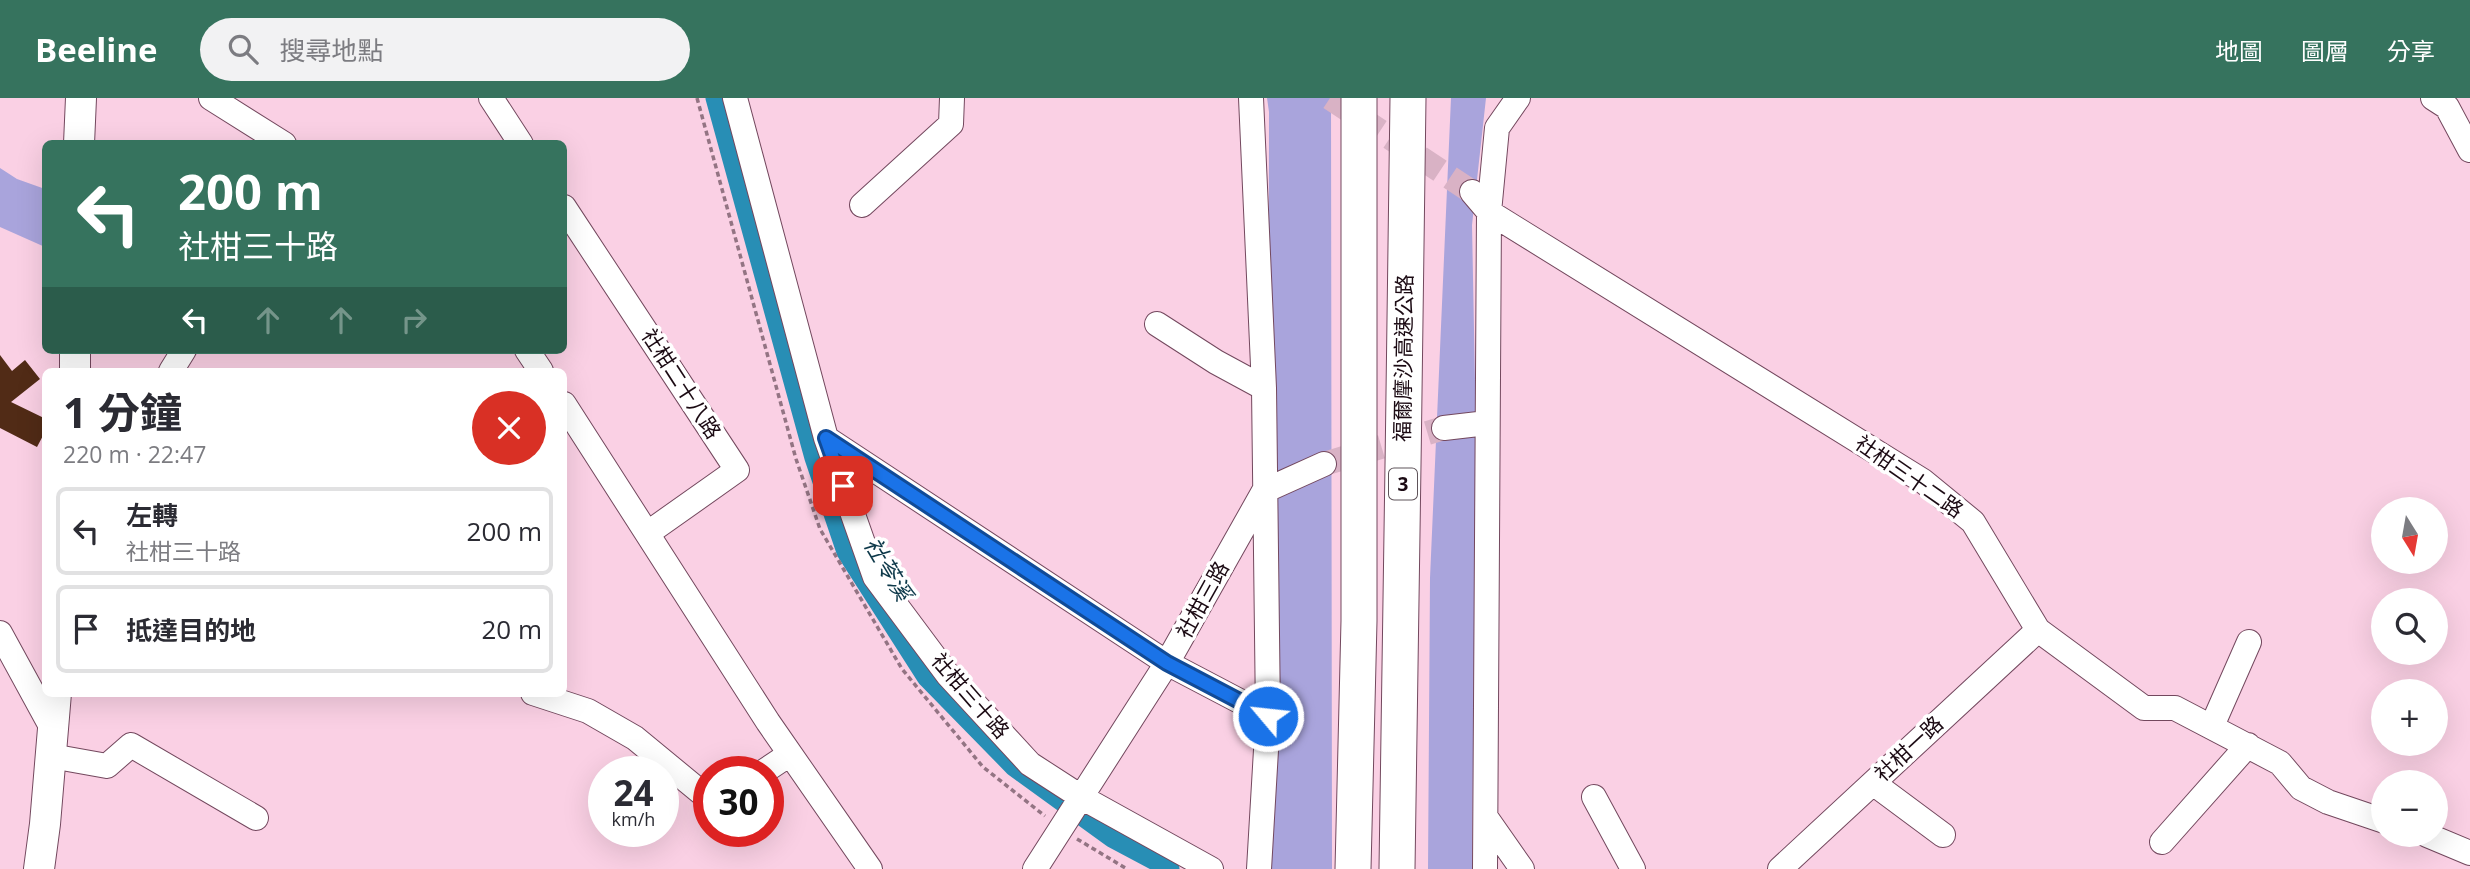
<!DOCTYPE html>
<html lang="zh-TW">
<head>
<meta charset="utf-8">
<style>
  body { margin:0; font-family:"Open Sans","Noto Sans TC",sans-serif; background:#f2f2f3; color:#2b2b33; height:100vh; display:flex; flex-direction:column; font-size:26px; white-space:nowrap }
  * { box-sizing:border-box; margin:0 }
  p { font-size:23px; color:#7c7c81 }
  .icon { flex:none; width:38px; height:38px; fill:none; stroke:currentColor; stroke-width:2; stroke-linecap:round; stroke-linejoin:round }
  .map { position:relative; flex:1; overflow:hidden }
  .side { position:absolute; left:42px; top:270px; width:525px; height:329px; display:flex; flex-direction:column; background:#fff; border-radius:10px; box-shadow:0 7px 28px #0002 }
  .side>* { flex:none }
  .banner { position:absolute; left:42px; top:42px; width:525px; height:214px; border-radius:10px; box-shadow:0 7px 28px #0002; background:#36735e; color:#fff; overflow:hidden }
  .needle { width:46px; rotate:169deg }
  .buttons { position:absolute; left:2371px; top:399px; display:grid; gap:14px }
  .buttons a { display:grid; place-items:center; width:77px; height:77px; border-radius:50%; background:#fff; box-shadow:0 7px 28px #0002; font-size:35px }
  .speed { position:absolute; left:588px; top:658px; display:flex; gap:14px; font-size:35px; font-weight:700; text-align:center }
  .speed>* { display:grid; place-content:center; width:91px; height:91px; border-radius:50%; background:#fff; box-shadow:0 7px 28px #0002; line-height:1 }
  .speed small { font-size:18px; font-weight:400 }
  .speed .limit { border:10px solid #d22; background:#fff; color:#111 }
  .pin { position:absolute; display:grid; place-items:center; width:60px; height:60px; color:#fff; margin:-30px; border-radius:14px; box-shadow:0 4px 10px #0006 }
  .me { position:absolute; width:77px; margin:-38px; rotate:298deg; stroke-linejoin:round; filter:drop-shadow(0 0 5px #0008) }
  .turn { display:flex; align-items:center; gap:24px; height:147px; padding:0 21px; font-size:32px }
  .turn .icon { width:91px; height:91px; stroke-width:2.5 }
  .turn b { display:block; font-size:49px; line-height:60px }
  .lanes { display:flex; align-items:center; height:66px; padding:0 21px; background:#0003; justify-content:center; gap:35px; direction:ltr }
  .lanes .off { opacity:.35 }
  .round { display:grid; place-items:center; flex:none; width:74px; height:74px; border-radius:37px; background:#f2f2f3 }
  .head { display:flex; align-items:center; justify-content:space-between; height:119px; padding:0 21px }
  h1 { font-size:42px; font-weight:700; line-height:52px }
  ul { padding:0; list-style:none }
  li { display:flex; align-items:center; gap:21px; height:88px; margin:0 14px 10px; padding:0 7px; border:4px solid #e1e1e2; border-radius:10px }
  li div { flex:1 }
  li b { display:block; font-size:26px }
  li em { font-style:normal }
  header { display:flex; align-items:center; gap:42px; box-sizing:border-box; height:98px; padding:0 35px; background:#36735e; color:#fff }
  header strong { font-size:33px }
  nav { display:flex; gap:38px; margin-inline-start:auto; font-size:24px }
  .search { width:490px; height:63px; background:#f2f2f3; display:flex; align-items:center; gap:18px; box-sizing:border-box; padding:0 24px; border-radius:38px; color:#7c7c81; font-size:26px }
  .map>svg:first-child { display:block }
  .green { fill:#a9a4dc }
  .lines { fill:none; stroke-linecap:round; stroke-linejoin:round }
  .canal { stroke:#288eb5; stroke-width:19 }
  .building { fill:#512b16 }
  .minor-tunnel { stroke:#d9b2c5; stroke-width:24; stroke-dasharray:24 12; stroke-linecap:butt }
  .minor-casing { stroke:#73485e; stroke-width:26 }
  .major-casing { stroke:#73485e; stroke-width:32 }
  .highway-casing { stroke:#73485e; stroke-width:37 }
  .path { stroke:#937483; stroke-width:3.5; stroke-dasharray:5 3.5; stroke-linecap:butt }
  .minor { stroke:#fff; stroke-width:24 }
  .major { stroke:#fff; stroke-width:30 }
  .highway { stroke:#fff; stroke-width:35 }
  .route-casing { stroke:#114b97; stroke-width:18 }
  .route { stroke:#1a73e8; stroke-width:12 }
  .labels { text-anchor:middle; stroke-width:7; stroke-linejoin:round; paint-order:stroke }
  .shield { fill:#fff; stroke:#5f545a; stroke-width:2 }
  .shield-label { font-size:19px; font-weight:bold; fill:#1b0a13 }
  .street-label { font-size:21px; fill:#1b0a13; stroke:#fff }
  .water-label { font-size:23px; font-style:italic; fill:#0e394a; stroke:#fff }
</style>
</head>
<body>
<header>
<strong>Beeline</strong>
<div class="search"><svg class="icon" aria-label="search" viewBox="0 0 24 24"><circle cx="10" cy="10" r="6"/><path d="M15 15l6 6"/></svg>搜尋地點</div>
<nav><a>地圖</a><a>圖層</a><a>分享</a></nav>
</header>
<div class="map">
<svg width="2470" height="771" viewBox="0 0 2470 771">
  <rect width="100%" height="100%" fill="#fad0e4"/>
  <path class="green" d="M1267 0H1331L1332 771H1268L1269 14Z
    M1451 0H1486L1472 127 1476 335 1472 771H1428L1430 480Z
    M0 70 17 81 45 91V149L0 129Z"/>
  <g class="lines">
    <path class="canal" d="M715 0 814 360 846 454 926 579 1014 669 1112 740 1170 771"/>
  </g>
  <path class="building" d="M0 257 12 273 25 262 40 281 11 304 46 321V332L37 349 0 330Z"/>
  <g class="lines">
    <path class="minor-tunnel" d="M1330 0 1472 94
      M1324 366 1444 330"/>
    <defs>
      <path id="minor" d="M211 0 284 46
        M491 0 521 46
        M735 0 826 340 875 479 948 577 1030 666 1081 699 1211 771
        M1251 0 1264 290 1268 618 1259 771
        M2433 0 2447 9 2470 52
        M1472 94 1489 114 1923 383 1973 424 2038 532 2144 610H2175L2280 665 2301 690 2328 704 2384 723
        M862 107 951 26 952 0
        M564 109 737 372 648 435
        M1157 226 1216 264 1264 290
        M527 252 541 273
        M171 273 184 252
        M564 306 768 624 870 771
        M1444 330 1487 325
        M826 340 1167 565 1268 618
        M0 535 53 632
        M533 595 588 613 635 640 709 701
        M2212 628 2249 544
        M51 658 107 668 131 647 256 720
        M763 674 790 656
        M1873 685 1943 737
        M1594 699 1633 771
        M1487 721 1522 771
        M2427 737 2470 755
        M2162 744 2248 647
        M1035 771 1167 565 1264 393 1324 366
        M1485 771 1489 114 1497 30 1518 0
        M1780 771 2038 532"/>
      <path id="major" d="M79 46 81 0
        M75 273V252
        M39 771 45 726 56 595"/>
      <path id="highway" d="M1353 771 1359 523V0
        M1397 771C1403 514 1403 257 1408 0"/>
    </defs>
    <use href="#minor" class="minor-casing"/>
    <use href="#major" class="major-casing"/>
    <use href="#highway" class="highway-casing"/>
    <path class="path" d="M697 0 796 361 820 431 902 571 983 669 1045 718
      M1077 741 1127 771"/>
    <use href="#minor" class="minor"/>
    <use href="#major" class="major"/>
    <use href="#highway" class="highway"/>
  </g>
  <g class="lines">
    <defs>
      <path id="route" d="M843 388 826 340 1167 565 1268 618"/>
    </defs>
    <use href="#route" class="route-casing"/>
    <use href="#route" class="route"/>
  </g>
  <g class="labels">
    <rect class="shield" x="1389" y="370.5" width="28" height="31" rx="5"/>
    <g class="shield-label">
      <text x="1403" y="393">3</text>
    </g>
    <g class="street-label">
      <text transform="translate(1404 260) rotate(-89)" y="7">福爾摩沙高速公路</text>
      <text transform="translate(681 286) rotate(57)" y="7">社柑二十八路</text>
      <text transform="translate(1909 379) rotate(35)" y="7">社柑三十二路</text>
      <text transform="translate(1203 502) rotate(-61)" y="7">社柑三路</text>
      <text transform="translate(970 598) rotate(49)" y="7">社柑三十路</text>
      <text transform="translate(1909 651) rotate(-43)" y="7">社柑一路</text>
    </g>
    <g class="water-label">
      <text transform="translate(888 471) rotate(59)" y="8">社苓溪</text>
    </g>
  </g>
</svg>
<div class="buttons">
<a><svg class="needle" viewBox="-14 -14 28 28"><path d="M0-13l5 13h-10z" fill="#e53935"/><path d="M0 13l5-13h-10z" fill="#7c7c81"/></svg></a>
<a><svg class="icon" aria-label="search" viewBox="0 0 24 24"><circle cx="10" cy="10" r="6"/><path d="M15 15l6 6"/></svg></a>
<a>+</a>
<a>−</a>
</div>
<div class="speed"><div>24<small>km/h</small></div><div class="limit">30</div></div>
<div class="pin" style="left:843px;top:388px;background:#d93025"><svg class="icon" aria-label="arrive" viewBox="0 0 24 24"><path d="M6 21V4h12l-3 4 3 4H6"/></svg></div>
<svg class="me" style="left:1268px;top:618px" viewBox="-20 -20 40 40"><circle r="17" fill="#1a73e8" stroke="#fff" stroke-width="3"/><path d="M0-11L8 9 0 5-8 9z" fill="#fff"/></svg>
<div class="banner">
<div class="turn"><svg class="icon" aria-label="left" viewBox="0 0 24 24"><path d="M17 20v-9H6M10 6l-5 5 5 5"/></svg><div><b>200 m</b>社柑三十路</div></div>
<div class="lanes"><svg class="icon" aria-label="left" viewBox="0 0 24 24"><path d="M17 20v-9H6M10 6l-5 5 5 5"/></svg><svg class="icon off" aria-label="ahead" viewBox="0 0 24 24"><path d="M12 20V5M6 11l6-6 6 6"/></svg><svg class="icon off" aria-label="ahead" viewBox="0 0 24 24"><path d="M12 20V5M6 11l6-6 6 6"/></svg><svg class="icon off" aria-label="right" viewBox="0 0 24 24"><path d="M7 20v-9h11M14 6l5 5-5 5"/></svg></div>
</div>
<section class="side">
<div class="head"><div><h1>1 分鐘</h1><p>220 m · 22:47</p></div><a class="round" style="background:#d93025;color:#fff"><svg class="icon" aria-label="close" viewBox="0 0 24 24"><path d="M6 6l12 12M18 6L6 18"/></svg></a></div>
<ul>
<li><svg class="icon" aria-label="left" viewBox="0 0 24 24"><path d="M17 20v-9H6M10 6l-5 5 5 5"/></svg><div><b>左轉</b><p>社柑三十路</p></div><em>200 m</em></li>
<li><svg class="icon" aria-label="arrive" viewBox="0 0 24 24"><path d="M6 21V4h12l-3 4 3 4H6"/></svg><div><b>抵達目的地</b></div><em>20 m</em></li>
</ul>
</section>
</div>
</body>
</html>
